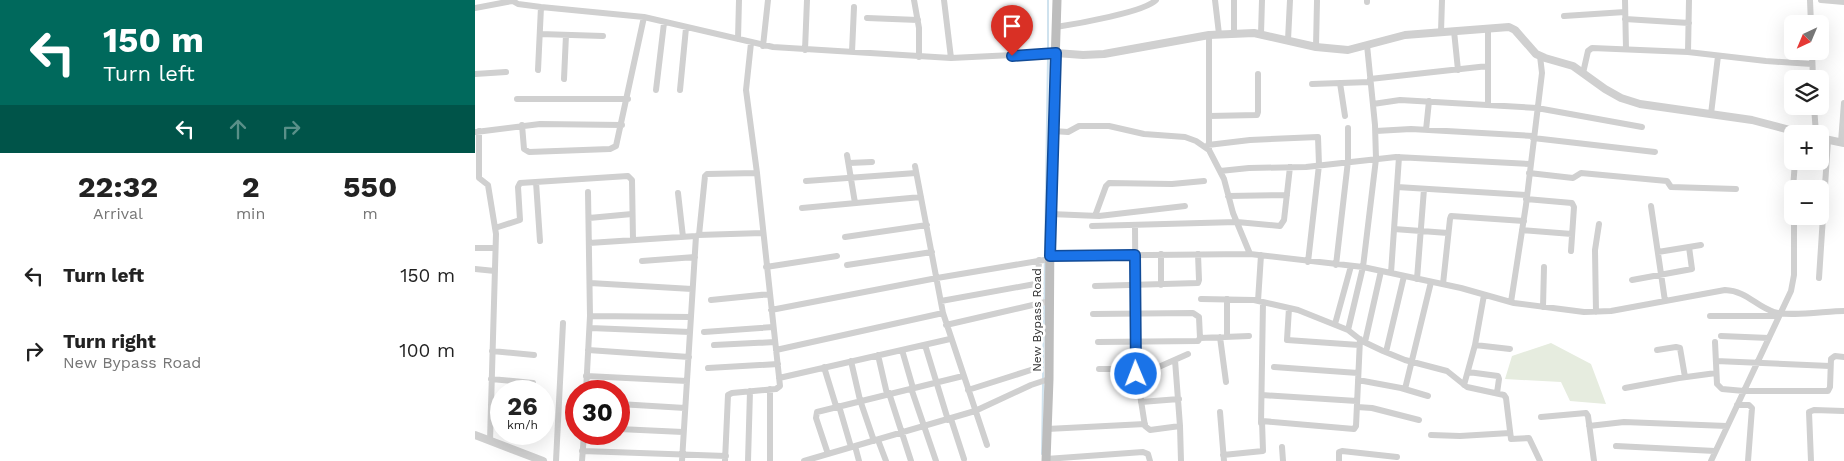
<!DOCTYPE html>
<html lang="en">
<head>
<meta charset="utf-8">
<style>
  body { margin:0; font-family:"Work Sans",sans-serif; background:#f6f6f6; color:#222; height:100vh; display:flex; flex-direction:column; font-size:19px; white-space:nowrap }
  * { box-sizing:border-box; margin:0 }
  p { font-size:16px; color:#767676 }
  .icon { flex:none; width:28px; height:28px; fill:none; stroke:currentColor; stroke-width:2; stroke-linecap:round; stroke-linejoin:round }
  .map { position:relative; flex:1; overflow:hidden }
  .sheet { display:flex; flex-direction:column; background:#fff; width:475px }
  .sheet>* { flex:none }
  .guide { background:#00695c; color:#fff; overflow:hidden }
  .needle { width:32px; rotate:224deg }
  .fabs { position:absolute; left:1309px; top:15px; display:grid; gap:10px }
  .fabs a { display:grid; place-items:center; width:45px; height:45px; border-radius:8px; background:#fff; box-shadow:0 5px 20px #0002; font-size:25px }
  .speed { position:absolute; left:15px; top:380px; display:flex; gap:10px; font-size:25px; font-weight:700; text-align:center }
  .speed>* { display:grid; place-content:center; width:65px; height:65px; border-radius:50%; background:#fff; box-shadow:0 5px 20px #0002; line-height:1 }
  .speed small { font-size:12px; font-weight:400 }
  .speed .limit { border:8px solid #d22; background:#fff; color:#111 }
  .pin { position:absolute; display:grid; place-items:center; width:42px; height:42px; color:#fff; margin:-51px -21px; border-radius:50% 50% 50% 0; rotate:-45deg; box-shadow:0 0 5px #0007 }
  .pin .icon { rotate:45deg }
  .me { position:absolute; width:55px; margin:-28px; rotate:359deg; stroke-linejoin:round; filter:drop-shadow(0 0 4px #0008) }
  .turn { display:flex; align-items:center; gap:18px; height:105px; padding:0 20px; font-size:22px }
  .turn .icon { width:65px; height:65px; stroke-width:2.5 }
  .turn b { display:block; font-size:35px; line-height:42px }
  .lanes { display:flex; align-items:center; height:48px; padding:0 20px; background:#0003; justify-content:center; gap:25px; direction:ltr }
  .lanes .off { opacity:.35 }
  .eta { display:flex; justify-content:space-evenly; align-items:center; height:85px; text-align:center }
  .eta b { font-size:30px; font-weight:700; line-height:35px }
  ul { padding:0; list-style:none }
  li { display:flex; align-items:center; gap:15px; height:75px; padding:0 20px }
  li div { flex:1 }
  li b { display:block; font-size:19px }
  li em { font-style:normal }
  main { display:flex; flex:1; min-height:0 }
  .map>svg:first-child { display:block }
  .green { fill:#e6ecdf }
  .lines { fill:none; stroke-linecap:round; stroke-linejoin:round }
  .stream { stroke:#cfe2ee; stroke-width:2 }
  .minor { stroke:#d0d0d0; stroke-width:6 }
  .tertiary { stroke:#d0d0d0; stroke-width:8 }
  .secondary { stroke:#bdbdbd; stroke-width:9 }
  .route-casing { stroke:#114b97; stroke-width:12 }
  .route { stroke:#1a73e8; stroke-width:9 }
  .labels { text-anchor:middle; stroke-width:5; stroke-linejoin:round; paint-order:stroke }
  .street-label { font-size:12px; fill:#333; stroke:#fff }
</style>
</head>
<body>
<main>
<section class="sheet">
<div class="guide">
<div class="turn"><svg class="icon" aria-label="left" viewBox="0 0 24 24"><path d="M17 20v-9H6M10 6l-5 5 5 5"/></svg><div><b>150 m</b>Turn left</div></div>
<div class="lanes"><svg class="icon" aria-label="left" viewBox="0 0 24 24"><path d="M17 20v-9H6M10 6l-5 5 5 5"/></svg><svg class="icon off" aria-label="ahead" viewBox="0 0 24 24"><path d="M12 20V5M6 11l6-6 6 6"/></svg><svg class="icon off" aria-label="right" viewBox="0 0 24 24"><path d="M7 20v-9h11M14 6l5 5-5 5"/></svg></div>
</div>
<div class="eta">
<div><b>22:32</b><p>Arrival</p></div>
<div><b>2</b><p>min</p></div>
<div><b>550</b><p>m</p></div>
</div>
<ul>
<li><svg class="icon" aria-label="left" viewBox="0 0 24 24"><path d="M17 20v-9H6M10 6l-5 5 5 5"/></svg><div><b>Turn left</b></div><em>150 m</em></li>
<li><svg class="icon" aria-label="right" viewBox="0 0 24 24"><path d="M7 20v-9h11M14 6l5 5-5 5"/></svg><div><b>Turn right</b><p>New Bypass Road</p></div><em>100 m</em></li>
</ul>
</section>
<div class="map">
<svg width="1369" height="461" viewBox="0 0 1369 461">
  <rect width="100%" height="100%" fill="#fff"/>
  <path class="green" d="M1076 343 1116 364 1131 404 1095 401 1086 382 1030 379 1037 356Z"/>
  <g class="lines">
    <path class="stream" d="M573 51V0
      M568 379 573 56
      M567 454 568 383"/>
    <path class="minor" d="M36 0 43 4 66 7 169 17 298 47 476 58 581 53
      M439 0 444 28V57
      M469 0 476 58
      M740 0 744 34
      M892 0V2
      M1150 0 1151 49
      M1335 0 1336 24
      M1346 0 1369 2
      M0 8 37 1
      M1089 16 1150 12
      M392 18 443 20
      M1150 19 1214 23
      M581 27C601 24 670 12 681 0
      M979 31 983 70
      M966 32 967 0
      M65 34 128 36
      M759 34V0
      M786 34 787 0
      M734 35V150L749 179 758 213 775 254
      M263 39 264 0
      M813 40 815 0
      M288 46 293 0
      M841 47 842 1
      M330 50 332 0
      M1337 51 1338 79
      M377 52 379 7
      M1213 52 1214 0
      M63 70 66 7
      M1108 73 1113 51 1117 48 1213 52 1291 61 1337 64
      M0 74 31 72
      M89 79 91 35
      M895 79 1013 66
      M865 83 870 116
      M837 84 895 82
      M181 90 189 23
      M205 90 211 28
      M42 99H153
      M898 104 925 100 1062 108 1167 127
      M1013 104V28
      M1339 106 1341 134
      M1236 114 1243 56
      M734 116 782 115 783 112V74
      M47 125 49 149 54 152 135 149 141 146 169 17
      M951 130 954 101
      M4 131V178L13 185 21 234 15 441
      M578 131 593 132 604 126H634L669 134 710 137 721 141 734 150
      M901 131 936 129 1058 136
      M1 132 65 124 147 125
      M1058 138 1180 152
      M1366 142 1369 103
      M733 145 775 140 843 137 844 165 833 262
      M372 155 380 203
      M374 163 397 162
      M440 166 468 313 512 445
      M745 171 774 168 831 167 921 157 1055 164
      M1054 173 1098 178 1106 173 1192 181 1196 187 1261 189
      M331 181 441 173
      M61 182 65 241
      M922 187 1052 195
      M1318 189 1320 161
      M203 193 208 237
      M753 196 812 195
      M1051 199 1097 203 1099 207 1096 251
      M1176 206 1190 301
      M327 208 446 197
      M575 214 624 216 710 206
      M620 216 631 186 634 183 697 184 729 181
      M114 218 157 214
      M660 225 661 369 670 426 675 430 705 426
      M617 226 762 222 805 226 809 220 815 167
      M20 228 45 220 43 187 45 183 153 176 157 180 158 240
      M919 229 973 233
      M1047 230 1097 234
      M223 235 288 233
      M370 237 452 225
      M114 243 221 236 224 235 230 176 232 174 282 173
      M0 248H20
      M1183 252 1226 245
      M686 254V285
      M575 256 775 254 888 267 986 288 1039 303 1109 312 1136 311 1250 290C1272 291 1280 306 1299 312 1313 317 1352 311 1369 311
      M167 261 220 257
      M372 265 457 252
      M861 265 873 161V128
      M291 267 362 256
      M0 269 20 271
      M916 273 924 157
      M1344 278 1353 140
      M942 279 949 189
      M1157 280 1217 269 1214 247
      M115 283 217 289
      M968 284 975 219 976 216 1049 221
      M620 286 723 283 724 280 723 254
      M726 299 779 300 823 310 873 330 887 341 908 351 930 360 972 371 992 387 1029 395 1031 398 1036 439 1054 438 1065 461
      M752 299V336
      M236 300 295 294
      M466 301 560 284 563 281 564 260
      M783 301 786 255
      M1036 302 1051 205 1067 73 1065 56
      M1068 307 1069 267
      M814 308 812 340 884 345
      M296 310 462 278 575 259
      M1121 312 1120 250 1124 224
      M618 314 718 313 724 317 725 338 723 341 623 342
      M115 316 216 317
      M1235 316H1304
      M860 324 876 266
      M471 325 575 301
      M115 328 215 332
      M873 330 888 267 901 159 900 125 892 45
      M229 332 298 327
      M1246 336 1294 338
      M745 337 751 382
      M725 338 774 336
      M890 342 906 271
      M1240 342 1242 384 1247 389 1269 391H1353L1355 387 1356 359 1360 356 1369 357
      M239 345 300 342
      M450 345 473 420
      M1000 345 1035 349
      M113 350 214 357
      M301 350 468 313
      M427 350 438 388
      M1182 350 1201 347 1205 348 1210 377
      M17 351 59 355
      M911 352 929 276
      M403 355 412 394
      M700 360 705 426 706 461
      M376 361 385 400 399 441
      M1241 361 1355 366
      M349 367 361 406
      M799 367 883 373
      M233 368 303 364
      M624 369H661
      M993 372 1023 376 1024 379 1022 393
      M111 376 212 381
      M661 377 713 354
      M304 378 475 339
      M16 379 58 383
      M883 380 926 388 953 396
      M989 385 1000 345 1009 295
      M436 388 461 461
      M1150 388 1204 378 1241 373
      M295 389V461
      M930 389 956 282
      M493 390 559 369
      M111 391 115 316 113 192
      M414 393 436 461
      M787 395 882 401
      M666 402 704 399
      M144 404 210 408
      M16 405 26 407
      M1262 405H1274L1277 408 1273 461
      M364 406 376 447
      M882 407 897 408 944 420
      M745 412 749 461
      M1066 417 1111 413 1113 416 1119 461
      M476 419 489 459
      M786 423 788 302
      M1114 426 1149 422 1252 426
      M144 429 208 432
      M572 429 670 424
      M956 435 985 436 1035 433
      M403 440 411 461
      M380 446 384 461
      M1141 446 1240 451
      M807 447 808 461
      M107 451 251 456
      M353 454 341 418 342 412 488 376
      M748 455 788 451 787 421 879 429 881 426 885 339
      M571 459 668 452 673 454 675 461
      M81 461 88 323
      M107 461 109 434
      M207 461 221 236
      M250 461 253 395 257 393 301 389 305 386 282 173 271 90 276 43
      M273 461 275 391
      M329 461 500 411 556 385 574 379
      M864 461V452L867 451 922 457
      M1236 461 1316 291 1319 275V216
      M1336 461 1334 412 1339 410 1369 411"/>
    <path class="tertiary" d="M581 53 608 55 629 54 734 35 779 33 841 47 873 50 930 35 1034 27 1040 30 1061 54 1070 58 1098 66 1130 89 1146 98 1165 104 1277 120 1330 134
      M1345 138 1369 143
      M0 435 68 461"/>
    <path class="secondary" d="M571 461 574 379 575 225 582 0"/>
  </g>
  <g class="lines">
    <defs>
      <path id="route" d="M537 56 581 53 575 256 660 255 661 374"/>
    </defs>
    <use href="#route" class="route-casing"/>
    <use href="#route" class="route"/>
  </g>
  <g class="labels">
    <g class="street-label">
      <text transform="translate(562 320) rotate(-90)" y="4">New Bypass Road</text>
    </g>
  </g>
</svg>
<div class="fabs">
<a><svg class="needle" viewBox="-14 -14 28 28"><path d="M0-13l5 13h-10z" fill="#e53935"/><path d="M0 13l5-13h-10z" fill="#767676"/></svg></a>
<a><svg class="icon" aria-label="layers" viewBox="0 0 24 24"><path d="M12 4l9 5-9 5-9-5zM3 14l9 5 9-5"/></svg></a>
<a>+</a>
<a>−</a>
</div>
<div class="speed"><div>26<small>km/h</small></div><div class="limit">30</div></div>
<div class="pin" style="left:537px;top:56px;background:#d93025"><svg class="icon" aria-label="arrive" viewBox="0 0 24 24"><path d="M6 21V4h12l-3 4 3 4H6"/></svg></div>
<svg class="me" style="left:661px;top:374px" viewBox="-20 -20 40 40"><circle r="17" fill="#1a73e8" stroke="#fff" stroke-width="3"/><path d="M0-11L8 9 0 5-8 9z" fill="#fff"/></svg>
</div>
</main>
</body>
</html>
